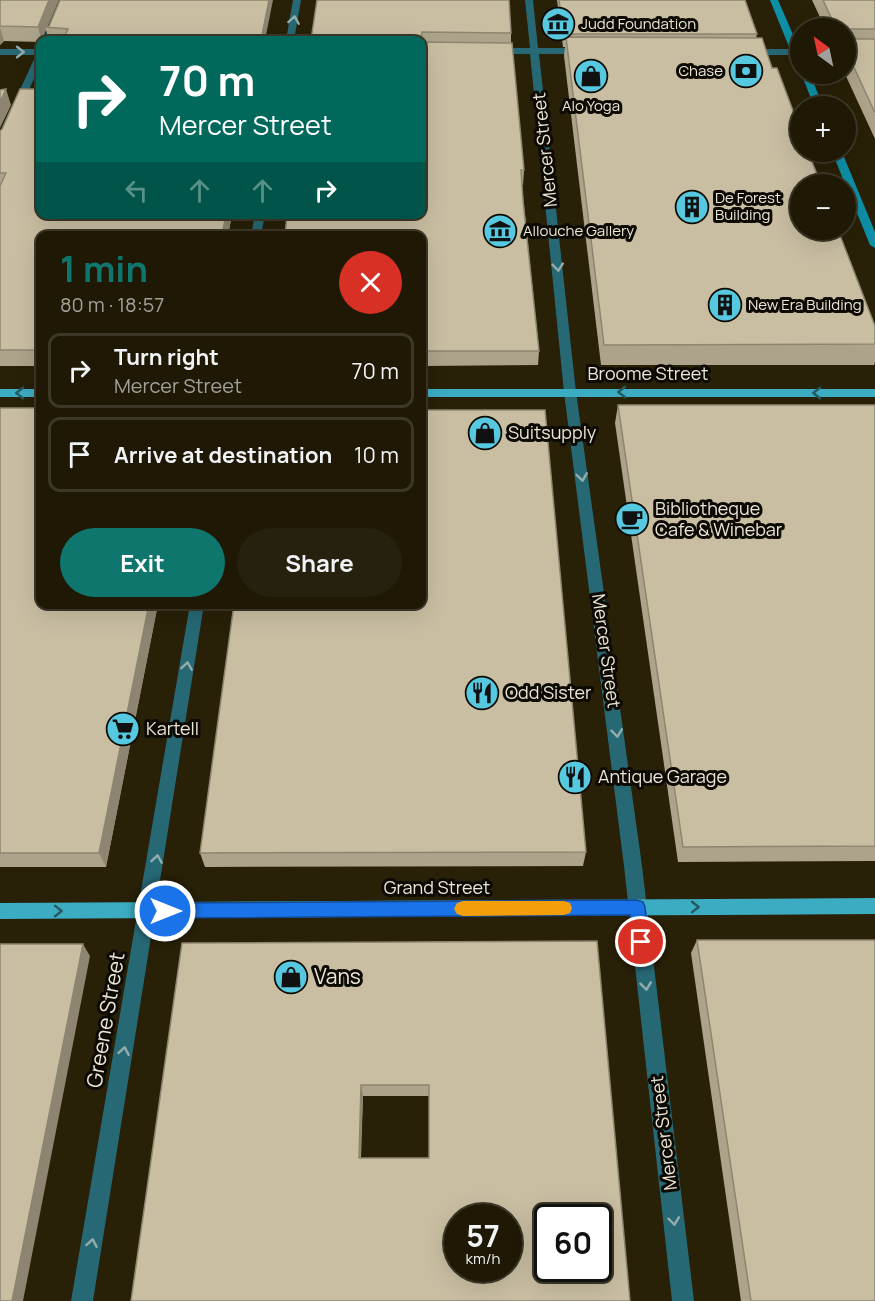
<!DOCTYPE html>
<html lang="en">
<head>
<meta charset="utf-8">
<style>
  body { margin:0; font-family:Manrope,sans-serif; background:#26210f; color:#f1f3f6; height:100vh; display:flex; flex-direction:column; font-size:22px; white-space:nowrap }
  * { box-sizing:border-box; margin:0 }
  p { font-size:20px; color:#a1a09a }
  .icon { flex:none; width:33px; height:33px; fill:none; stroke:currentColor; stroke-width:2; stroke-linecap:round; stroke-linejoin:round }
  .map { position:relative; flex:1; overflow:hidden }
  .sheet { position:absolute; left:36px; top:231px; width:390px; height:378px; display:flex; flex-direction:column; background:#1e1805; border-radius:12px; box-shadow:0 6px 24px #0002,0 0 0 2px #3c3727 }
  .sheet>* { flex:none }
  .banner { position:absolute; left:36px; top:36px; width:390px; height:183px; border-radius:12px; box-shadow:0 6px 24px #0002,0 0 0 2px #3c3727; background:#00695c; color:#fff; overflow:hidden }
  .needle { width:39px; rotate:327deg }
  .controls { position:absolute; left:790px; top:18px; display:grid; gap:12px }
  .controls a { display:grid; place-items:center; width:66px; height:66px; border-radius:50%; background:#1e1805; box-shadow:0 6px 24px #0002,0 0 0 2px #3c3727; font-size:30px }
  .speed { position:absolute; left:444px; top:1204px; display:flex; gap:12px; font-size:30px; font-weight:700; text-align:center }
  .speed>* { display:grid; place-content:center; width:78px; height:78px; border-radius:50%; background:#1e1805; box-shadow:0 6px 24px #0002,0 0 0 2px #3c3727; line-height:1 }
  .speed small { font-size:15px; font-weight:400 }
  .speed .limit { border:3px solid #111; border-radius:9px; background:#fff; color:#111 }
  .pin { position:absolute; display:grid; place-items:center; width:51px; height:51px; color:#fff; margin:-26px; border:3px solid #fff; border-radius:50%; box-shadow:0 2px 6px #0007 }
  .me { position:absolute; width:66px; margin:-33px; rotate:90deg; stroke-linejoin:round; filter:drop-shadow(0 0 4px #0008) }
  .turn { display:flex; align-items:center; gap:21px; height:126px; padding:0 24px; font-size:27px }
  .turn .icon { width:78px; height:78px; stroke-width:2.5 }
  .turn b { display:block; font-size:42px; line-height:51px }
  .lanes { display:flex; align-items:center; height:57px; padding:0 24px; background:#0003; justify-content:center; gap:30px; direction:ltr }
  .lanes .off { opacity:.35 }
  .round { display:grid; place-items:center; flex:none; width:63px; height:63px; border-radius:32px; background:#26210f }
  .headline { display:flex; align-items:center; justify-content:space-between; height:102px; padding:0 24px }
  h1 { font-size:36px; font-weight:700; line-height:45px; color:#0f766e }
  .button { display:flex; gap:12px; margin-top:auto; padding:12px 24px }
  .button a { flex:1; height:69px; border-radius:36px; background:#0f766e; color:#fff; font-size:24px; font-weight:700; line-height:69px; text-align:center }
  .button a+a { background:#26210f; color:#f1f3f6 }
  ul { padding:0; list-style:none }
  li { display:flex; align-items:center; gap:18px; height:75px; margin:0 12px 9px; padding:0 12px; border:3px solid #3c3727; border-radius:12px }
  li div { flex:1 }
  li b { display:block; font-size:22px }
  li em { font-style:normal }
  .map>svg:first-child { display:block }
  .lines { fill:none; stroke-linecap:round; stroke-linejoin:round }
  .street { fill:#276875; fill-rule:evenodd }
  .secondary { fill:#0e90a6; fill-rule:evenodd }
  .primary { fill:#3cacc2; fill-rule:evenodd }
  .wall { fill:#ada38b; fill-rule:evenodd }
  .shaded-wall { fill:#8d8571 }
  .building { fill:#c9bea2; stroke:#8d8571; stroke-width:1.5; fill-rule:evenodd }
  .oneway { stroke:#93adab }
  .oneway2 { stroke:#245b62 }
  .route { fill:#1a73e8; stroke:#114b97; stroke-width:1.5 }
  .slow { fill:#f59e0b }
  .labels { text-anchor:middle; stroke-width:6; stroke-linejoin:round; paint-order:stroke }
  .far-poi-label { font-size:15px; fill:#ece6d8; stroke:#0d0a03; text-anchor:start }
  .street-label { font-size:18px; fill:#ece6d8; stroke:#0d0a03 }
  .poi-label { font-size:18px; fill:#ece6d8; stroke:#0d0a03; text-anchor:start }
  .near-poi-label { font-size:21px; fill:#ece6d8; stroke:#0d0a03; text-anchor:start }
  .near-street-label { font-size:21px; fill:#ece6d8; stroke:#0d0a03 }
</style>
</head>
<body>
<div class="map">
<svg width="875" height="1301" viewBox="0 0 875 1301">
  <rect width="100%" height="100%" fill="#282007"/>
  <g class="lines">
    <path class="street" d="M61 0H69L51 40H43Z
      M293 0H301L294 40H286Z
      M525 0H533L538 48H583L587 51 583 54H539L576 392 642 866 694 1301H672L624 866 564 392 530 54H493L489 51 493 48H530Z
      M0 49H40V65L5 144 0 147V133L36 55H0Z
      M801 49V55H745L741 52 745 49Z
      M255 214H265L261 236H251Z
      M190 604H204L93 1301H71Z"/>
    <path class="secondary" d="M770 0H778L801 53V67L796 64Z
      M801 73 810 74 823 106H814Z
      M832 152H842L875 232V248L870 245Z"/>
    <path class="primary" d="M0 389H40V397H0Z
      M422 389H875V397H422Z
      M875 898V914L0 919V903Z"/>
  </g>
  <path class="wall" d="M0 0 48 27 265 40H49L46 30 42 40H40V42L4 41 0 45Z
    M317 0 511 33V43L524 170 523 185H522L539 351 538 365 422 366V236Z
    M557 0H745L757 34 756 38 772 68 875 326V362L874 365H601L564 56 565 47H563Z
    M812 0H875V139L845 74 846 28H825Z
    M0 131 232 214 228 236H40V366H0Z
    M618 405H875V861L678 862 615 423Z
    M0 408 40 604H158L106 867H0Z
    M586 852 583 866 205 867 200 853Z
    M697 940 875 1301H741L691 953Z
    M597 941 630 1301H131L182 943ZM363 1096H429V1158H361Z"/>
  <path class="shaded-wall" d="M49 0H59L47 28 45 27 46 30 41 40 38 27Z
    M269 0H273L265 40H261Z
    M0 27 4 41 0 45Z
    M6 89 11 105 0 128V102Z
    M226 214H232L228 236H222Z
    M149 604H158L106 867 99 853Z
    M83 944 90 956 23 1301H12Z
    M361 1085 363 1096 360 1167 359 1158Z"/>
  <path class="building" d="M0 0H49L38 27 0 26Z
    M60 0H269L261 40H63L68 29 45 27 49 26Z
    M317 0H509L511 33 422 32 420 40H311Z
    M559 0H745L757 34H564Z
    M823 0H875V29H850L848 32 849 39H875V113L846 50V28H836Z
    M566 37 762 38 772 68H777L801 132V152H808L821 184H801V230H838L875 326V344L604 345Z
    M422 42 512 43 524 170H521L523 201 539 351H422V236H285L287 214H422Z
    M6 89 0 102V90Z
    M20 89H40V214H226L222 236H40V350H0V186L6 173H0V131L2 129Z
    M618 405H875V846L683 847Z
    M0 408H40V604H149L99 853H0Z
    M422 410H545L586 852 200 853 234 604H422Z
    M697 940H875V1301H751Z
    M597 941 630 1301H131L182 943ZM361 1085H429V1158H359ZM458 1218H508V1269H458ZM548 1218H598V1269H548Z
    M0 944H83L12 1301H0Z"/>
  <defs><path id="oneway-chevron" d="M-2-3.5L2.5 0L-2 3.5" fill="none" stroke-width="1.6" stroke-linecap="round" stroke-linejoin="round" transform="scale(1.5)"/></defs>
  <g class="oneway">
    <use href="#oneway-chevron" transform="translate(294 20) rotate(-81)"/>
    <use href="#oneway-chevron" transform="translate(20 52)"/>
    <use href="#oneway-chevron" transform="translate(558 267) rotate(84)"/>
    <use href="#oneway-chevron" transform="translate(582 477) rotate(82)"/>
    <use href="#oneway-chevron" transform="translate(187 666) rotate(-81)"/>
    <use href="#oneway-chevron" transform="translate(617 733) rotate(83)"/>
    <use href="#oneway-chevron" transform="translate(157 859) rotate(-81)"/>
    <use href="#oneway-chevron" transform="translate(646 986) rotate(83)"/>
    <use href="#oneway-chevron" transform="translate(124 1051) rotate(-80)"/>
    <use href="#oneway-chevron" transform="translate(674 1221) rotate(83)"/>
    <use href="#oneway-chevron" transform="translate(92 1243) rotate(-80)"/>
  </g>
  <g class="oneway2">
    <use href="#oneway-chevron" transform="translate(622 392) rotate(180)"/>
    <use href="#oneway-chevron" transform="translate(20 393) rotate(180)"/>
    <use href="#oneway-chevron" transform="translate(817 393) rotate(-180)"/>
    <use href="#oneway-chevron" transform="translate(695 907)"/>
    <use href="#oneway-chevron" transform="translate(58 911)"/>
  </g>
  <path class="route" d="M637 900 643 902 645 907 649 942 647 948 641 950 635 948 630 915 165 918 160 916 157 911 160 906 165 903Z"/>
  <path class="slow" d="M463 901H564L570 903 572 908 570 913 564 915 463 916 457 914 454 909 457 903Z"/>
  <defs>
    <symbol id="museum-disc" viewBox="-11 -11 22 22"><circle r="9.5" fill="#56c9e1" stroke="#0d0a03"/><path d="M0-6L6-3V-2H-6V-3ZM-5-1h2V3h-2ZM-1-1h2V3h-2ZM3-1h2V3H3ZM-6 4H6V6H-6Z" fill="#111"/></symbol>
    <symbol id="bank-disc" viewBox="-11 -11 22 22"><circle r="9.5" fill="#56c9e1" stroke="#0d0a03"/><path d="M-6-4H6V4H-6ZM0-2.3a2.3 2.3 0 1 0 0 4.6a2.3 2.3 0 1 0 0-4.6Z" fill="#111"/></symbol>
    <symbol id="shop-disc" viewBox="-11 -11 22 22"><circle r="9.5" fill="#56c9e1" stroke="#0d0a03"/><path d="M-5-2.5h2.3a2.7 3.5 0 0 1 5.4 0H5L5.5 6h-11ZM-1.5-2.5h3a1.5 2.3 0 0 0-3 0Z" fill="#111"/></symbol>
    <symbol id="building-disc" viewBox="-11 -11 22 22"><circle r="9.5" fill="#56c9e1" stroke="#0d0a03"/><path d="M-4-6H4V6H1V3H-1V6H-4ZM-2.5-4.3h1.7v1.8h-1.7ZM.8-4.3h1.7v1.8H.8ZM-2.5-1h1.7V.8h-1.7ZM.8-1h1.7V.8H.8Z" fill="#111"/></symbol>
    <symbol id="cafe-disc" viewBox="-11 -11 22 22"><circle r="9.5" fill="#56c9e1" stroke="#0d0a03"/><path d="M-5.5-4.5H6V0H3Q3 3.5 0 3.5H-2.5Q-5.5 3.5-5.5 0ZM3-3.2v2h1.7v-2ZM-6 4.5H4V6H-6Z" fill="#111"/></symbol>
    <symbol id="restaurant-disc" viewBox="-11 -11 22 22"><circle r="9.5" fill="#56c9e1" stroke="#0d0a03"/><path d="M-5-6h1v4h1v-4h1v4h1v-4h1v5L-1.5 .5V6h-2V.5L-5-1ZM5-6V6H3V1.5H1.5Q1.5-4 5-6Z" fill="#111"/></symbol>
    <symbol id="supermarket-disc" viewBox="-11 -11 22 22"><circle r="9.5" fill="#56c9e1" stroke="#0d0a03"/><path d="M-6-5.5h2.5l.6 2H6L4.5 2H-2.5L-4.4-4H-6ZM-1.5 3.2a1.3 1.3 0 1 0 .1 0ZM3 3.2a1.3 1.3 0 1 0 .1 0Z" fill="#111"/></symbol>
  </defs>
  <g fill-rule="evenodd">
    <use href="#museum-disc" x="539" y="5" width="38" height="38"/>
    <use href="#bank-disc" x="727" y="52" width="38" height="38"/>
    <use href="#shop-disc" x="572" y="57" width="38" height="38"/>
    <use href="#building-disc" x="673" y="188" width="38" height="38"/>
    <use href="#museum-disc" x="481" y="212" width="38" height="38"/>
    <use href="#building-disc" x="706" y="286" width="38" height="38"/>
    <use href="#shop-disc" x="466" y="414" width="38" height="38"/>
    <use href="#cafe-disc" x="613" y="500" width="38" height="38"/>
    <use href="#restaurant-disc" x="463" y="674" width="38" height="38"/>
    <use href="#supermarket-disc" x="104" y="710" width="38" height="38"/>
    <use href="#restaurant-disc" x="556" y="758" width="38" height="38"/>
    <use href="#shop-disc" x="272" y="958" width="38" height="38"/>
  </g>
  <g class="labels">
    <g class="far-poi-label">
      <text x="581" y="29">Judd Foundation</text>
      <text x="723" y="76" text-anchor="end">Chase</text>
      <text x="591" y="111" text-anchor="middle">Alo Yoga</text>
      <text x="715" y="203">De Forest<tspan x="715" dy="17">Building</tspan></text>
      <text x="523" y="236">Allouche Gallery</text>
      <text x="748" y="310">New Era Building</text>
    </g>
    <g class="street-label">
      <text transform="translate(545 150) rotate(-96)" y="6">Mercer Street</text>
      <text x="648" y="380">Broome Street</text>
      <text transform="translate(606 651) rotate(82)" y="6">Mercer Street</text>
      <text x="437" y="894">Grand Street</text>
      <text transform="translate(664 1133) rotate(-97)" y="6">Mercer Street</text>
    </g>
    <g class="poi-label">
      <text x="508" y="439">Suitsupply</text>
      <text x="655" y="515">Bibliotheque<tspan x="655" dy="21">Cafe &amp; Winebar</tspan></text>
      <text x="505" y="699">Odd Sister</text>
      <text x="146" y="735">Kartell</text>
      <text x="598" y="783">Antique Garage</text>
    </g>
    <g class="near-poi-label">
      <text x="314" y="984">Vans</text>
    </g>
    <g class="near-street-label">
      <text transform="translate(106 1020) rotate(-80)" y="7">Greene Street</text>
    </g>
  </g>
</svg>
<div class="controls">
<a><svg class="needle" viewBox="-14 -14 28 28"><path d="M0-13l5 13h-10z" fill="#e53935"/><path d="M0 13l5-13h-10z" fill="#a1a09a"/></svg></a>
<a>+</a>
<a>−</a>
</div>
<div class="speed"><div>57<small>km/h</small></div><div class="limit">60</div></div>
<div class="pin" style="left:641px;top:942px;background:#d93025"><svg class="icon" aria-label="arrive" viewBox="0 0 24 24"><path d="M6 21V4h12l-3 4 3 4H6"/></svg></div>
<svg class="me" style="left:165px;top:911px" viewBox="-20 -20 40 40"><circle r="17" fill="#1a73e8" stroke="#fff" stroke-width="3"/><path d="M0-11L8 9 0 5-8 9z" fill="#fff"/></svg>
<div class="banner">
<div class="turn"><svg class="icon" aria-label="right" viewBox="0 0 24 24"><path d="M7 20v-9h11M14 6l5 5-5 5"/></svg><div><b>70 m</b>Mercer Street</div></div>
<div class="lanes"><svg class="icon off" aria-label="left" viewBox="0 0 24 24"><path d="M17 20v-9H6M10 6l-5 5 5 5"/></svg><svg class="icon off" aria-label="ahead" viewBox="0 0 24 24"><path d="M12 20V5M6 11l6-6 6 6"/></svg><svg class="icon off" aria-label="ahead" viewBox="0 0 24 24"><path d="M12 20V5M6 11l6-6 6 6"/></svg><svg class="icon" aria-label="right" viewBox="0 0 24 24"><path d="M7 20v-9h11M14 6l5 5-5 5"/></svg></div>
</div>
<section class="sheet">
<div class="headline"><div><h1>1 min</h1><p>80 m · 18:57</p></div><a class="round" style="background:#d93025;color:#fff"><svg class="icon" aria-label="close" viewBox="0 0 24 24"><path d="M6 6l12 12M18 6L6 18"/></svg></a></div>
<ul>
<li><svg class="icon" aria-label="right" viewBox="0 0 24 24"><path d="M7 20v-9h11M14 6l5 5-5 5"/></svg><div><b>Turn right</b><p>Mercer Street</p></div><em>70 m</em></li>
<li><svg class="icon" aria-label="arrive" viewBox="0 0 24 24"><path d="M6 21V4h12l-3 4 3 4H6"/></svg><div><b>Arrive at destination</b></div><em>10 m</em></li>
</ul>
<div class="button"><a>Exit</a><a>Share</a></div>
</section>
</div>
</body>
</html>
